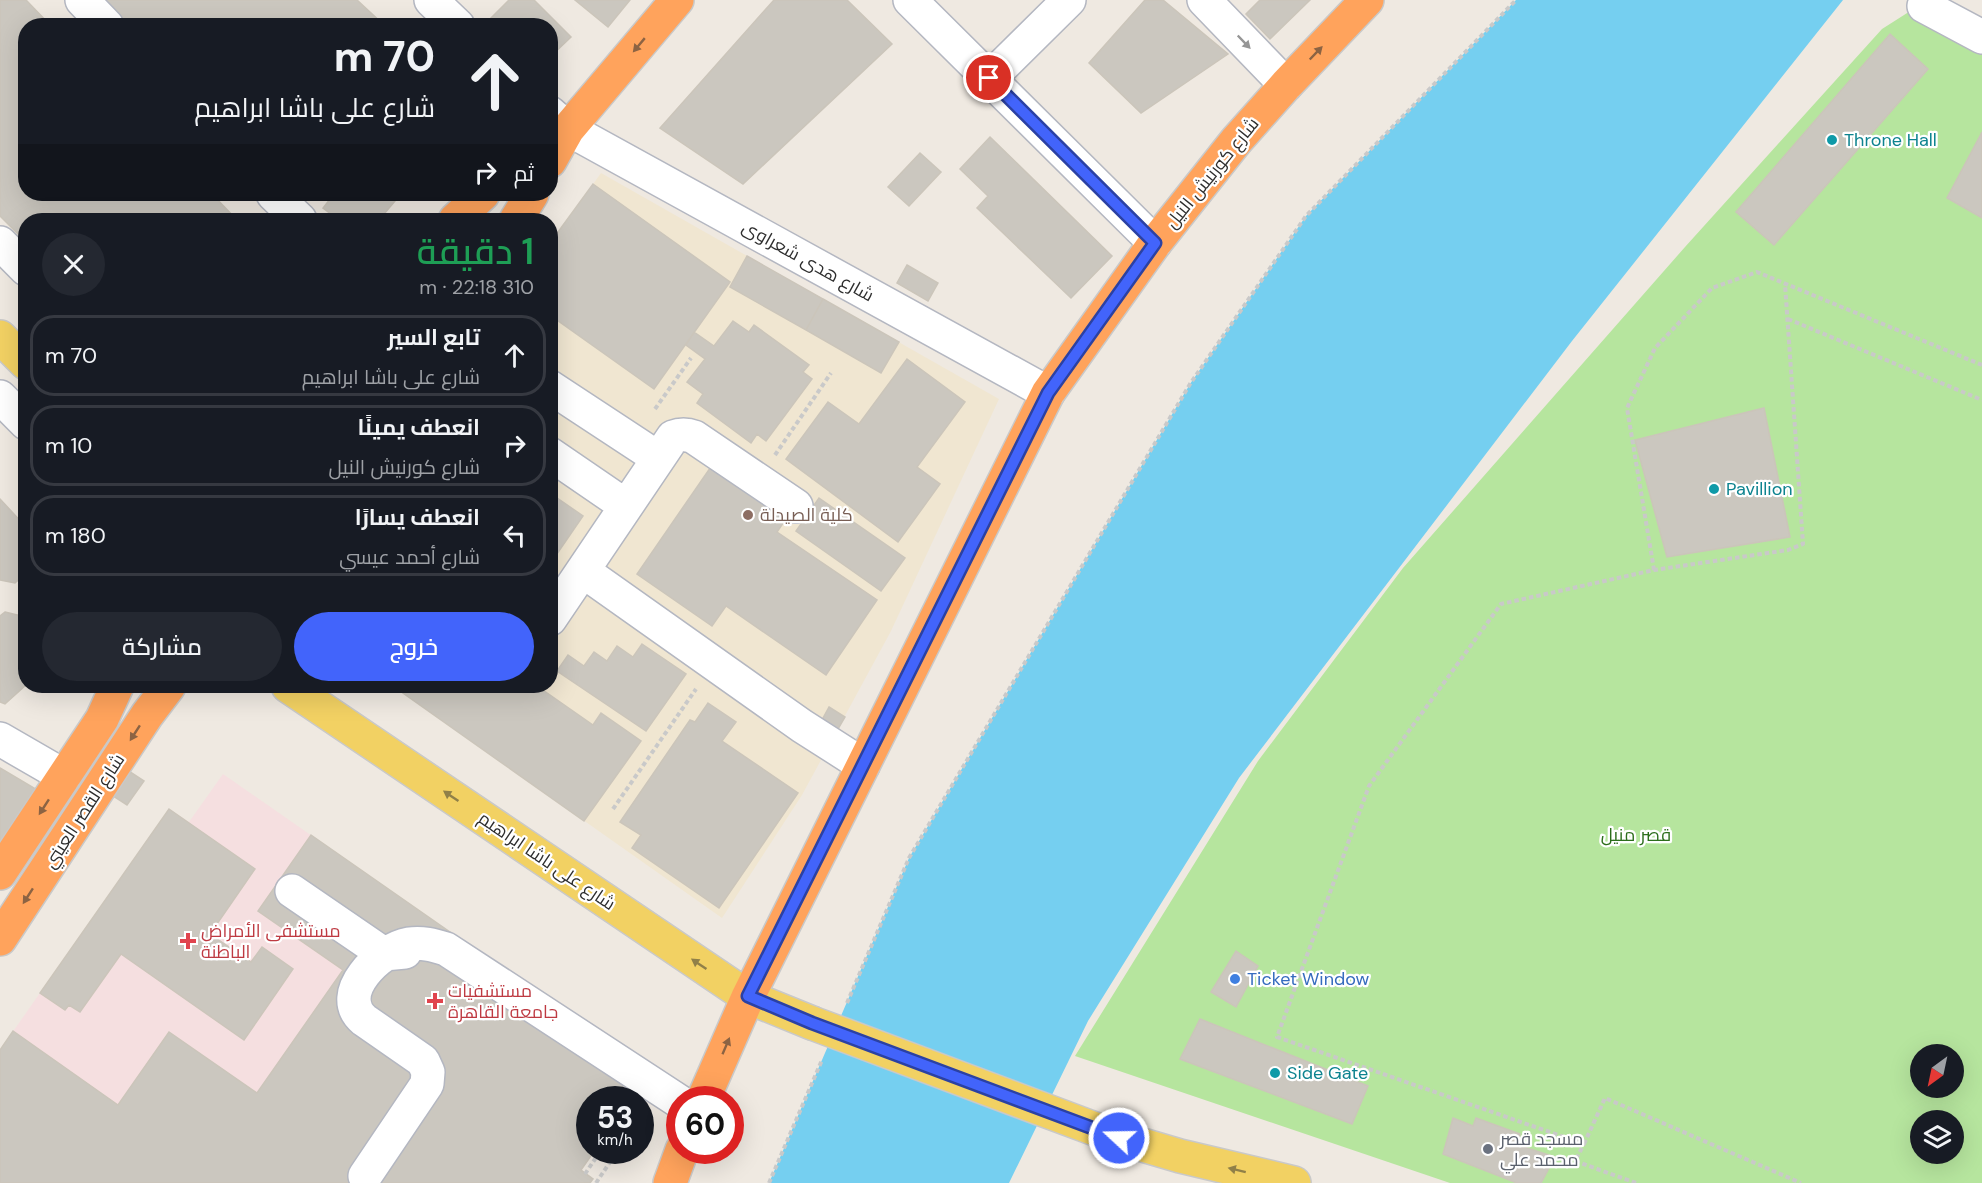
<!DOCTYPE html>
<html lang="ar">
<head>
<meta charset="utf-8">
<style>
  body { margin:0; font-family:"DM Sans",Cairo,sans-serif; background:#242831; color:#f1f3f6; direction:rtl; height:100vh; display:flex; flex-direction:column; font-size:22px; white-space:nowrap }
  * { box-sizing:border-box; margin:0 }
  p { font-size:20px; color:#9ea1a6 }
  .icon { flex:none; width:33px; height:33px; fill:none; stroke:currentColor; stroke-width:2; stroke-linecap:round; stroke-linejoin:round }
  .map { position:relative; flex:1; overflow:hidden; direction:ltr }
  .side { position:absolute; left:18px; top:213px; width:540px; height:480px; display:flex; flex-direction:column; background:#171b24; border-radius:24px; box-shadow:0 6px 24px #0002; direction:rtl }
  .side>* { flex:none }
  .banner { position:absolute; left:18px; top:18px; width:540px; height:183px; border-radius:24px; box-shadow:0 6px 24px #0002; direction:rtl; background:#171b24; color:#f1f3f6; overflow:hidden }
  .needle { width:39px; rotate:213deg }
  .controls { position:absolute; left:1910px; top:1044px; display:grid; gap:12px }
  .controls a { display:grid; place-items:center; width:54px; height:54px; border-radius:50%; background:#171b24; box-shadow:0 6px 24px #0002; font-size:30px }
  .speed { position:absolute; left:576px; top:1086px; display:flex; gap:12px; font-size:30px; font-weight:700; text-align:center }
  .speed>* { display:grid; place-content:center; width:78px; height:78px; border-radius:50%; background:#171b24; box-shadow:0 6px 24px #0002; line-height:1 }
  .speed small { font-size:15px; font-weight:400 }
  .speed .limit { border:9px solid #d22; background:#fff; color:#111 }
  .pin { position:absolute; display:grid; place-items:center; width:51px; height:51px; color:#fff; margin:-26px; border:3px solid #fff; border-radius:50%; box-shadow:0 2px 6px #0007 }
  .me { position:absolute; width:66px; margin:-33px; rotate:291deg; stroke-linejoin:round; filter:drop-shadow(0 0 4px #0008) }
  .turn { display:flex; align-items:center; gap:21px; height:126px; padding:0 24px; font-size:27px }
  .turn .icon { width:78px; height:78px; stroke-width:2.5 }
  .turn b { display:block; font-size:42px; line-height:51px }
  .then { display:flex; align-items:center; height:57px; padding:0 24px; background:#0003; gap:12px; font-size:22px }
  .round { display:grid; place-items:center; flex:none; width:63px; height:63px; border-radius:32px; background:#242831 }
  .headline { display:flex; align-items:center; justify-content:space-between; height:102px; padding:0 24px }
  h1 { font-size:36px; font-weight:600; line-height:45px; color:#1e9e55 }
  .primary-button { display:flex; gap:12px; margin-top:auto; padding:12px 24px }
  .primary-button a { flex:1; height:69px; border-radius:36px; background:#4264fb; color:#fff; font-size:24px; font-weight:600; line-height:69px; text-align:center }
  .primary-button a+a { background:#242831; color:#f1f3f6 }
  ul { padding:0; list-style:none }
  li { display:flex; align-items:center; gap:18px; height:81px; margin:0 12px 9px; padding:0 12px; border:3px solid #363941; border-radius:24px }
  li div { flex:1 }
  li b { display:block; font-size:22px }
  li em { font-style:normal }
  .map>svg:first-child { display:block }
  .education { fill:#f0e6d1 }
  .medical { fill:#f5dfe0 }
  .green { fill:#b6e59e; fill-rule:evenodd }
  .water { fill:#75cff0 }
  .building { fill:#cbc7bf; stroke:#cbc5ba; stroke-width:1.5 }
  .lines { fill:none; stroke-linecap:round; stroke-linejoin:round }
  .minor-casing { stroke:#b4b7c1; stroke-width:36 }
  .major-casing { stroke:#c9c9c9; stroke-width:36 }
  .highway-casing { stroke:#c9c9c9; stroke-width:36 }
  .path { stroke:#c9c9c9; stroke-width:4; stroke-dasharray:4.5 3; stroke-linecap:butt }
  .minor { stroke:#fff; stroke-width:33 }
  .major { stroke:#f2d163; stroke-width:33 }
  .highway { stroke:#ffa35c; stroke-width:33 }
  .major-bridge-casing { stroke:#c9c9c9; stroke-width:36; stroke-linecap:butt }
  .major-bridge { stroke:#f2d163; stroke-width:33 }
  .oneway { fill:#969696 }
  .oneway2 { fill:#8c6343 }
  .oneway3 { fill:#908048 }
  .route-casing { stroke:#2b41a3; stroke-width:15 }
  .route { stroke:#4264fb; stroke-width:10 }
  .culture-dot { fill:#0f9aa8; stroke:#fff; stroke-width:2 }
  .education-dot { fill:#8d6e63; stroke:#fff; stroke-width:2 }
  .health-dot { fill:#e0444e; stroke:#fff; stroke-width:2 }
  .shop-dot { fill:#3f7fe0; stroke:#fff; stroke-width:2 }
  .worship-dot { fill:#6b7280; stroke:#fff; stroke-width:2 }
  .labels { text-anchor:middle; stroke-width:4.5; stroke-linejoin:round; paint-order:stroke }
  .culture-label { font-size:18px; fill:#0d838f; stroke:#fff; text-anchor:start }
  .street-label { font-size:18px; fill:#2e2e2e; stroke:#fff }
  .education-label { font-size:18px; fill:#785e54; stroke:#fff; text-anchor:start }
  .park-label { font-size:18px; fill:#2c6e1b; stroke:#fff }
  .health-label { font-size:18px; fill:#be3a42; stroke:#fff; text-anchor:start }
  .shop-label { font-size:18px; fill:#366cbe; stroke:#fff; text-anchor:start }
  .worship-label { font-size:18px; fill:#5b616d; stroke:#fff; text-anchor:start }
</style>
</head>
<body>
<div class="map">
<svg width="1982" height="1183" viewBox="0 0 1982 1183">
  <rect width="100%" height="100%" fill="#efe9e1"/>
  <path class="education" d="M601 173 999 399 891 631 802 795 722 918 393 686H550L551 243Z"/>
  <path class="medical" d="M223 774 639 1064 622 1088 633 1096 630 1099 590 1100 581 1170 593 1179 590 1183H0V1050L169 809 189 822Z"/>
  <path class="green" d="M1915 8 1982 45V1183H1450L1075 1056 1258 761 1403 568 1685 247 1882 29ZM1920 1054H1953V1088H1920ZM1920 1120H1953V1154H1920Z"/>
  <path class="water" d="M1516 0H1843L1572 341 1239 778 1088 1021 1009 1183H769L909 858 1190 384 1306 216Z"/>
  <path class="building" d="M0 0H26L51 26H26V194H212L237 220H26V242L0 216Z
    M99 0H357L385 26H120Z
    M509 0H534L571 37 550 57V26H483Z
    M575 0H630L608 27Z
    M774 0H847L892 44 743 184 660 128Z
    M1145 0H1163L1228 54 1141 113 1089 63Z
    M1260 0H1310L1270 39 1246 14Z
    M1890 34 1928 69 1774 245 1736 212Z
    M1982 132V218L1947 198Z
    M990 137 1112 256 1071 298 977 208 988 196 960 169Z
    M920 153 941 172 909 206 888 187Z
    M593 184 730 282 654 389 550 315V243Z
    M334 194H399L400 195 379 220H339L323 208Z
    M747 256 823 299 806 330 730 287Z
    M907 265 938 283 928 301 897 283Z
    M823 299 899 342 881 373 806 330Z
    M733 321 749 332 754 325 809 365 803 372 812 379 766 441 757 434 751 443 697 403 703 394 687 382 705 359 686 345 694 332 714 346Z
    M907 359 965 402 917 467 940 484 898 542 786 459 828 402 859 424Z
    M1764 408 1790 537 1667 557 1635 440Z
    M717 458 792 510 777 532 877 600 826 675 726 606 712 626 637 574Z
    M550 493 583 516 550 564Z
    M819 498 905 558 881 591 796 531Z
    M0 499 26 527V573L15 583 0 580Z
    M5 612 26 617V685L5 704 0 702V616Z
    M642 644 686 674 646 731 557 671 568 655 584 666 594 652 607 661 617 646 633 657Z
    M393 686H537L593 725 601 713 641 741 584 821Z
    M708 703 736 722 722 741 798 793 719 908 632 848 641 835 620 822 690 720 695 722Z
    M829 707 845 717 838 729 822 720Z
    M121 766 144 781 127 805 104 790Z
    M0 768 39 791 0 852Z
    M169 809 255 869 210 934 251 962 262 947 293 969 244 1040 121 954 80 1012 69 1005 65 1010 40 993Z
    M311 835 639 1064 622 1088 633 1096 630 1100H590V1150H595L581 1170 593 1179 590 1183H0V1050L13 1031 118 1105 169 1032 257 1093 343 970 258 911Z
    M1236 951 1258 966 1236 1007 1211 992Z
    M1200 1019 1368 1086 1352 1124 1180 1059Z
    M1453 1118 1473 1126 1476 1118 1520 1134 1518 1145 1555 1157 1541 1183H1517L1443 1154Z"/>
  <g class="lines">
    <defs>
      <path id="minor" d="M82 0 107 26
        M431 0 458 26
        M910 0 1155 243
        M1204 0 1286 85
        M1924 6 1982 37
        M989 79 1069 0
        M550 113 568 129 1048 393
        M273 194 300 220
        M0 243 26 269
        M550 387 658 458
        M0 397 26 423
        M550 454 626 506
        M583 571 802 726 863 765
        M550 619 673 437C681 434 686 434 694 437L796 506
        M0 739 64 776
        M292 891 384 954 405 952
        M365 1176 427 1084 428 1072 423 1061 364 1020C333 994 380 949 409 944 422 942 433 945 446 949L680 1102"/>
      <path id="major" d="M0 337 26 363
        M288 686 748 997 812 1023
        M1119 1138 1180 1156 1294 1183"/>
      <path id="highway" d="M550 161 568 129 677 0
        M455 220 483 194
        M516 220 532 194
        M0 873 102 719 117 686
        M0 939 147 715 169 686
        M703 1100 748 997 1048 393 1155 243 1236 141 1286 85 1367 0
        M670 1183 682 1150"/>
    </defs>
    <use href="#minor" class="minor-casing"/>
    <use href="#major" class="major-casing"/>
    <use href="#highway" class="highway-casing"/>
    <path class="path" d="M1788 319 1982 400
      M655 409 691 358
      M775 455 831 373
      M1654 570 1627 408 1655 348 1712 288 1757 272 1982 365
      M613 809 696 689
      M847 1003 909 858 1190 384 1306 216 1516 0
      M1584 1144 1605 1098 1801 1183
      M585 1174 601 1150
      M596 1183 618 1150
      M769 1183 822 1060
      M1636 1183 1575 1161 1584 1144 1277 1037 1369 786 1501 604 1654 570 1788 550 1803 544 1785 284"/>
    <use href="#minor" class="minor"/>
    <use href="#major" class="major"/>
    <use href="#highway" class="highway"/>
    <defs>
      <path id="major-bridge" d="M812 1023 1119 1138"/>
    </defs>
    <use href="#major-bridge" class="major-bridge-casing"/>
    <use href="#major-bridge" class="major-bridge"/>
  </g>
  <defs><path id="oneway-solid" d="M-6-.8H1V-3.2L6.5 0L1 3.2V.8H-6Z" transform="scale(1.5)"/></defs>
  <use class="oneway" href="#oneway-solid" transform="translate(1244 42) rotate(46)"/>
  <g class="oneway2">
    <use href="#oneway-solid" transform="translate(639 45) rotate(130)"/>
    <use href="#oneway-solid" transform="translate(1316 53) rotate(-46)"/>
    <use href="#oneway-solid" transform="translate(135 733) rotate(123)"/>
    <use href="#oneway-solid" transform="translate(44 807) rotate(123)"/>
    <use href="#oneway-solid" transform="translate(28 896) rotate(123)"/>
    <use href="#oneway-solid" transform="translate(726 1046) rotate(-67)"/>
  </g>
  <g class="oneway3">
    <use href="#oneway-solid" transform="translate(451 796) rotate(-146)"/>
    <use href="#oneway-solid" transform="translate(699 964) rotate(-146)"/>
    <use href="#oneway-solid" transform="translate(1237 1170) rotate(-166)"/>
  </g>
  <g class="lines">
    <defs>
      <path id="route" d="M989 78 1155 243 1048 393 748 996 812 1023 1119 1138"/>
    </defs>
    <use href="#route" class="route-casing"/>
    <use href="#route" class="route"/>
  </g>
  <g class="culture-dot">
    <circle cx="1832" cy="140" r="6"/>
    <circle cx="1714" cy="489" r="6"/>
    <circle cx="1275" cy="1073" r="6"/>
  </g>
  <circle class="education-dot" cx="748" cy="515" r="6"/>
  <g class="health-dot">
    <path d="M185 932h6v6h6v6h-6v6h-6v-6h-6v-6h6z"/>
    <path d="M432 992h6v6h6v6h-6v6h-6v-6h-6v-6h6z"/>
  </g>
  <circle class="shop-dot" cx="1235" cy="979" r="6"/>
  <circle class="worship-dot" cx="1488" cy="1149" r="6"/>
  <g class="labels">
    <g class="culture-label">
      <text x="1844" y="146">Throne Hall</text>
      <text x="1726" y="495">Pavillion</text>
      <text x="1287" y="1079">Side Gate</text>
    </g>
    <g class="street-label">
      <text transform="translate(1212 173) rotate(-51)" y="6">شارع كورنيش النيل</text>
      <text transform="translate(808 261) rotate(29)" y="6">شارع هدى شعراوى</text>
      <text transform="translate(84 811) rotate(-57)" y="6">شارع القصر العيني</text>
      <text transform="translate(547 861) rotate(34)" y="6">شارع على باشا ابراهيم</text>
    </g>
    <g class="education-label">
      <text x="760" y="521">كلية الصيدلة</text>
    </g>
    <g class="park-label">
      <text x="1636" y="841">قصر منيل</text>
    </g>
    <g class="health-label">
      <text x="201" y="937">مستشفى الأمراض<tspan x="201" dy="21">الباطنة</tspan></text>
      <text x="448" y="997">مستشفيات<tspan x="448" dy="21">جامعة القاهرة</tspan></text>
    </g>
    <g class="shop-label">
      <text x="1247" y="985">Ticket Window</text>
    </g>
    <g class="worship-label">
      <text x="1500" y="1145">مسجد قصر<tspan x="1500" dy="21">محمد علي</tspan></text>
    </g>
  </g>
</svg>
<div class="controls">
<a><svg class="needle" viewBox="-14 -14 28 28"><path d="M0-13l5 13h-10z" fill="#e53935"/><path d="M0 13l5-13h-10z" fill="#9ea1a6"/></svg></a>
<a><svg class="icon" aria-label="layers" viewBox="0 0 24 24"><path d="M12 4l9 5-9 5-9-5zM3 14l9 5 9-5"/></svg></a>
</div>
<div class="speed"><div>53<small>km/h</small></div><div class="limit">60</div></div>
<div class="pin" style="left:989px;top:78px;background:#d93025"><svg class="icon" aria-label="arrive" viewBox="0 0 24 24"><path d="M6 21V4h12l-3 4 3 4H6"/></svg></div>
<svg class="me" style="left:1119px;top:1138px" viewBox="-20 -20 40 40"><circle r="17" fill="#4264fb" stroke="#fff" stroke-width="3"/><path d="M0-11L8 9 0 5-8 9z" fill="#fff"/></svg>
<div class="banner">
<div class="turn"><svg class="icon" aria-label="ahead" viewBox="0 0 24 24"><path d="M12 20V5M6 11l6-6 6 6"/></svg><div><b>70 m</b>شارع على باشا ابراهيم</div></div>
<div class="then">ثم<svg class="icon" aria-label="right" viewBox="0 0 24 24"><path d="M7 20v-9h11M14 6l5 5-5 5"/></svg></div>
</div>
<section class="side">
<div class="headline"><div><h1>1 دقيقة</h1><p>310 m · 22:18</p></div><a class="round"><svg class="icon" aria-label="close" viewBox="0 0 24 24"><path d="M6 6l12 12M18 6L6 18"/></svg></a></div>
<ul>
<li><svg class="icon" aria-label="ahead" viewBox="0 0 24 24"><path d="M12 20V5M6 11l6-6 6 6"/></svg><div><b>تابع السير</b><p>شارع على باشا ابراهيم</p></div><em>70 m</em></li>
<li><svg class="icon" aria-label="right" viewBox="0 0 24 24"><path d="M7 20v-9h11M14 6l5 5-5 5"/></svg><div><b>انعطف يمينًا</b><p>شارع كورنيش النيل</p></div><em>10 m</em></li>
<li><svg class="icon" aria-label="left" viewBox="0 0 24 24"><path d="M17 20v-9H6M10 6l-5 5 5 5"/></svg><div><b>انعطف يسارًا</b><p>شارع أحمد عيسي</p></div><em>180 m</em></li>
</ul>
<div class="primary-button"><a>خروج</a><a>مشاركة</a></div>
</section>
</div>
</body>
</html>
